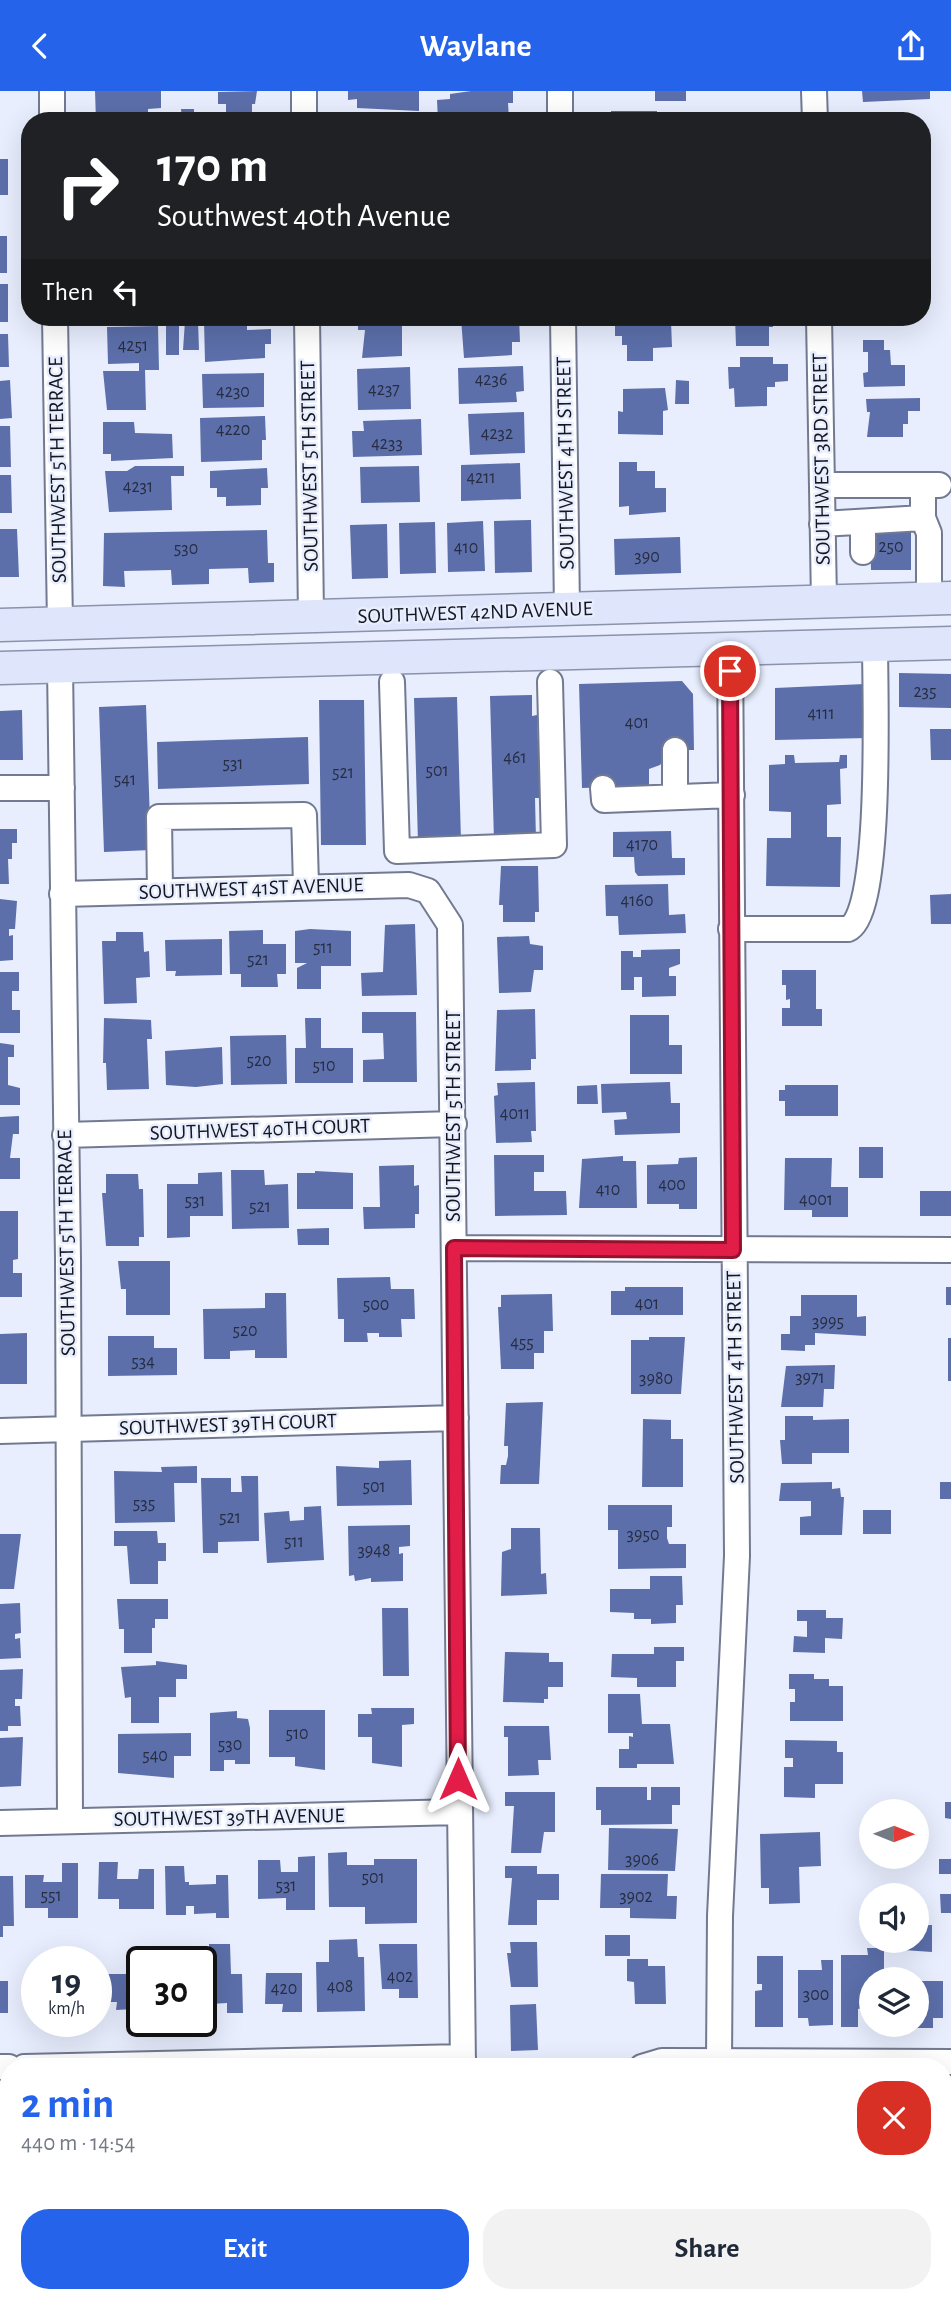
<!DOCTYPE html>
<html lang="en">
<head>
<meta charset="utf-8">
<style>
  body { margin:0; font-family:"Alegreya Sans",sans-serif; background:#f2f2f3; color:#1f2937; height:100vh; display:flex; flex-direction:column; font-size:26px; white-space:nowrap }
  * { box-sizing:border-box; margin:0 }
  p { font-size:23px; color:#747a83 }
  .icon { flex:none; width:38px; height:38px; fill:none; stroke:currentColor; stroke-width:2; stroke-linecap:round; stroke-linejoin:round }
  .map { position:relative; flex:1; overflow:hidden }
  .panel { position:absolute; left:0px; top:1967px; width:952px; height:245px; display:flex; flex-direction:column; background:#fff; border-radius:28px 28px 0 0; box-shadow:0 7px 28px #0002 }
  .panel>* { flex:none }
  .banner { position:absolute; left:21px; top:21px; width:910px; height:214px; border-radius:28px; box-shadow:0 7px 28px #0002; background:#202124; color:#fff; overflow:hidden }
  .needle { width:46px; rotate:91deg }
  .buttons { position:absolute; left:859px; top:1708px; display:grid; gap:14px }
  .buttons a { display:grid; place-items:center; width:70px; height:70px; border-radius:50%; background:#fff; box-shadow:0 7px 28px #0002; font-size:35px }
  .speed { position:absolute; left:21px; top:1855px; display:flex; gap:14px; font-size:35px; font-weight:700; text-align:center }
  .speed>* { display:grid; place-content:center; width:91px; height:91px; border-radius:50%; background:#fff; box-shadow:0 7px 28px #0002; line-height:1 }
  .speed small { font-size:18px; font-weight:400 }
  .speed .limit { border:4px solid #111; border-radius:10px; background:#fff; color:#111 }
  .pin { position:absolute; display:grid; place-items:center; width:60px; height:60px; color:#fff; margin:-30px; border:4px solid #fff; border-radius:50%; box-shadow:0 2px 7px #0007 }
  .me { position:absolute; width:77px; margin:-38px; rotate:0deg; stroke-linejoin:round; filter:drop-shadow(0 0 5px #0008) }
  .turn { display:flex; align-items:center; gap:24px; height:147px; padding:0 21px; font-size:32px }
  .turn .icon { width:91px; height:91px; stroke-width:2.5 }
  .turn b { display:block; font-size:49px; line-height:60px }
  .then { display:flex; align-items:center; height:66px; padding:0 21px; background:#0003; gap:14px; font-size:26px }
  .round { display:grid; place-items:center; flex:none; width:74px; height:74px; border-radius:28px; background:#f2f2f3 }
  .headline { display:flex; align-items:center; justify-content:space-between; height:119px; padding:0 21px }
  h1 { font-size:42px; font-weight:600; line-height:52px; color:#2563eb }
  .cta { display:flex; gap:14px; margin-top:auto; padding:14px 21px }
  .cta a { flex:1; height:80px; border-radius:28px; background:#2563eb; color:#fff; font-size:28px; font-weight:600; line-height:80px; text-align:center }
  .cta a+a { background:#f2f2f3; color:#1f2937 }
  header { display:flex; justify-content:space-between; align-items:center; height:91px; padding:0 21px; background:#2563eb; color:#fff; font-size:32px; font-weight:600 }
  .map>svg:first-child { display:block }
  .green { fill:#c6d4fc }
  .building { fill:#5c6faa }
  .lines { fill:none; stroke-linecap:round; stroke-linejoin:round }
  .minor-casing { stroke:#727a91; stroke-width:28 }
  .major-casing { stroke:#8a92ac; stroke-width:35 }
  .minor { stroke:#fff; stroke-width:24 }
  .major { stroke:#dfe6fb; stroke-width:32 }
  .route-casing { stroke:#92132f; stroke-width:18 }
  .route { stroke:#e11d48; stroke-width:12 }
  .labels { text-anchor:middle; stroke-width:5; stroke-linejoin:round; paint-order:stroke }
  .number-label { font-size:18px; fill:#262d42 }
  .street-label { font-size:21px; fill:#141720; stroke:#e8eefe }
</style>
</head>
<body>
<header><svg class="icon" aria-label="back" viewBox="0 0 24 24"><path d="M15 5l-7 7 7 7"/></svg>Waylane<svg class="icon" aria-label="share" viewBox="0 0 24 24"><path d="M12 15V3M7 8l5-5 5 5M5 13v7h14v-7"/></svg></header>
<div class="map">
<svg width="951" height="2212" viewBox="0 0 951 2212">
  <rect width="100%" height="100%" fill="#e8eefe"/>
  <path class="green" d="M5 2168H9V2203H197L198 2212H5Z"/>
  <path class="building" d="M95 0H161V17L148 18V30H96Z
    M257 0 255 13H252V26L226 27V13H218V1Z
    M348 0H419V20L357 17V8L348 9Z
    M471 0H513V12H508L509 28 438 30 437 9 450 8V3Z
    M655 0H686V10H655Z
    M862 0H930V8L863 11Z
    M181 18H194V30H182Z
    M611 20H657V30H611Z
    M902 23V30H862V24Z
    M775 24V30H731V25Z
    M0 68H8V104H0Z
    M926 127 927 178 922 179V128Z
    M0 145H7V182H0Z
    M0 193H8V231H0Z
    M519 226 520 251H512V264L464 267 461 227Z
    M735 226H773V236H769V255H736Z
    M864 226H901V230L864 231Z
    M358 228H402V265L362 267 365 239H358Z
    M185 230H198L199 259H183Z
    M204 230 247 231V239L271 238V253H265V267L205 271Z
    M651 230H671L672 256 653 257V270H627V254H622V245H615V234H651Z
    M179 233V264H166V234Z
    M158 235 159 279H145L146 319H107L103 280H139V272L108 273 107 236Z
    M0 243H8L9 276H0Z
    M863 249H884V259H890L891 274H905V295L864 296 863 282 868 281V261H863Z
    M740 266H773V273H788V290L775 291V296H767V315L735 316 734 297 729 298 728 276H740Z
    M523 275 524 300 516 301 517 311 459 313 458 277Z
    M410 276 411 318 358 319 357 278Z
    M264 282V316L203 317 202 283Z
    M10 289 12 327 0 328V290Z
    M676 289 689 290V313H675Z
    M665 297 668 319 663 320V344L618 343V320L623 321V298Z
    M920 307V320H908V333H903V346H867L870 321H867L866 308Z
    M524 321 525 362 470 364 468 323Z
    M265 325 266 349H262V369L201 371 200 327Z
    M421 328 422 364 353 366 352 340H364L363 330Z
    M103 331H134L135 342 172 343 173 367 111 370V363H103Z
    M0 335H10L11 376H0Z
    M619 371H637V380H655V397H666V421L629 424V415L619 416Z
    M520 372 521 408 461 410V374Z
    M135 375H184V385H171L172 419 109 421 105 380H127Z
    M419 375 420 411 361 412 360 376Z
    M267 377 268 397H261V414L226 415V406H217V397H210V380Z
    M0 384H11L12 422H0Z
    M531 429 532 481 495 482 494 430Z
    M483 430 485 480 448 481 447 432Z
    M435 431 436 482 400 483 399 432Z
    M870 431H911V479H871Z
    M387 433 388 487 352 488 350 434Z
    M0 438H17L19 486H0Z
    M267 439 268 472H274V491L249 492 248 477 209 478V493L172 494 171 479 124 480 125 496 103 495 104 442Z
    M680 446 681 482 615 484 614 448Z
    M899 582 951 583V617L899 616Z
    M682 590 693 603 694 659H670L660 674 649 678V695L582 697 579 593Z
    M865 593 868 647 775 649V597Z
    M532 604V625L537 624 540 707H535L536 749 494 750 490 605Z
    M457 606 461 750 418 752 414 607Z
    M319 609H364L366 754H321Z
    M146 614 151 759 104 761 99 616Z
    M22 619 23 669H0V620Z
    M930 638H951V669H931Z
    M308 646 309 693 158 698 157 651Z
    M785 664H794L795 672 839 671 840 664H847V677L840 678 841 713 827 714V746H841L840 796 766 795 767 747H791V721L769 720V674L785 673Z
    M0 738H17V752H12V768H8L9 793H0Z
    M671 740 672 767H685V784L638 785 635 781 634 766H613V741Z
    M501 775H538L539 821H535V831H503V814H499Z
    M668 793 669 824 685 823 686 842 619 844 618 825H606L605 794Z
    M951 803V833H931L930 804Z
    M0 808 17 810 15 838H9V845L13 844V869L0 870Z
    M415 833 417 904 362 905 361 882 383 881 385 834Z
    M310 838 351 840V875H321V898H297V877L307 872H295V840Z
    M263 839V853H286V883H277L278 896H241V883H230L229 840Z
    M116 841H143L144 861 149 860 150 886 136 887 137 912 104 913 102 850H116Z
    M529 845 530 853 543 855V879H534L531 901 499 902 497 846Z
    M222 848V884L175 885 176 880H166L165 849Z
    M680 858V873L669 877V885H676V905L642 906V886H634V899H621V860H633V866H641V859Z
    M782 879H816V918H822V935H782V917H790V908L786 909V894H782Z
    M0 881H19V900H12V919H20V942H0Z
    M535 918 536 968H531V979L495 980 497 919Z
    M362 921H416L417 991H363V969L384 968 383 942H362Z
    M630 924H669V954H682V983H630Z
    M104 927 151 929 152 948H147L149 998 107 999 106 972H103Z
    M305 927H321V957H353V992H295V957H306Z
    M286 944 287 993 231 994 230 945Z
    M0 952 14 954V966H8V994L20 997V1014H0Z
    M222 956 223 993 196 996 166 994 165 960Z
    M535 991 536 1040H531L532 1051 496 1052 494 1005 498 1004 497 992Z
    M670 991 671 1012H680V1042L615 1044 614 1029 627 1028 626 1021 602 1022 601 993Z
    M597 994 598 1013H577V995Z
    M785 994H838V1025H785V1010H779V999H785Z
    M19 1025V1043H13L10 1067H20V1088H0V1026Z
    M859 1056H883V1087H859Z
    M494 1064H544V1081H534V1100H566L567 1124 495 1125Z
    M623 1065V1070H636L637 1117H579L582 1068Z
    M697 1066V1118H679V1113H647V1074L678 1073 679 1067Z
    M785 1067H832L831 1096H848V1126H812V1119H784Z
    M414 1074V1095L419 1094V1123H415V1137L364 1138 363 1116H380L379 1075Z
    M231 1079H264L265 1094 288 1093 289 1137 232 1138Z
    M315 1080 353 1082V1118H297V1082H315Z
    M222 1081 223 1125H190V1146L167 1147V1093H198V1082Z
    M106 1083H138L139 1098H143L144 1146H139V1155H106L102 1102H106Z
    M920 1100H951V1125H920Z
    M0 1120H18V1168L13 1169V1182H22V1206H0Z
    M329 1137V1154H298L297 1138Z
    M118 1170H170V1224H126V1198H121Z
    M390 1186 391 1198H414L415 1228H401L402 1246H379V1242H367L368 1251H344V1228H338L337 1187Z
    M625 1196H683V1224H611V1200H625Z
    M946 1196H951V1214H946Z
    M265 1202H286L287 1267H255V1259L230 1260V1268H204L203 1218 265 1217Z
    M552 1203 553 1240H544V1262H534V1278H501L498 1216H501V1204Z
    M801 1204H857V1226L866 1225V1245L815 1242V1254H805V1260L781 1259V1243H790V1225H801Z
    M27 1242V1293H0V1243Z
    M108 1245H154V1257H177V1284L108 1285Z
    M649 1246H685L681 1303H631V1249H649Z
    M948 1247H951V1290H948Z
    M835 1274 834 1298H824L823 1316H781L786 1275Z
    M543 1311 539 1393H500L501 1374H506L508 1365V1355H504L506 1312Z
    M785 1325H813V1329L849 1328V1362H812V1373H782L780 1349H785Z
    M643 1328 671 1329V1348H683V1396H642Z
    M411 1369 412 1414 337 1415 336 1375 379 1377V1370Z
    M197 1375V1392H174L175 1431 115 1432 114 1380 162 1381 161 1376Z
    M241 1385H258L259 1450 218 1451V1462H203L201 1387H231V1401H242Z
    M832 1391V1398L840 1397 841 1406H844L842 1444H800V1426L811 1425V1410H779L781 1392Z
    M940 1391H951V1408H940Z
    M608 1414H672V1436H667V1447L669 1453H686V1477L618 1478V1439H608Z
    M321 1415 324 1469 267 1472 264 1422 289 1420 290 1430 304 1429V1416Z
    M863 1419H891V1443H863Z
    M410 1434V1455L399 1456V1463L403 1462V1490L371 1491V1487L355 1490 354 1484 349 1485 348 1435Z
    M511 1437H540L541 1483 546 1482 547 1503 501 1505 502 1461 511 1458Z
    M114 1440H157L158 1452H166V1470H158V1493H130L127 1455H114Z
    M0 1443H21L14 1498H0Z
    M650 1485H682L683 1514H676V1532L651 1533V1528H634V1522L610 1521V1498H650Z
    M117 1508H168V1528H155V1537H152V1562H124V1538H119Z
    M20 1512 21 1542 15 1543V1548L20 1547 21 1567 0 1568V1513Z
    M382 1517H408L409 1585H383Z
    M797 1519H826V1527H843L842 1548 825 1547V1562L793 1561 794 1545 807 1546V1530H797Z
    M654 1556H684V1570H676V1596H637V1587L611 1586 612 1563H654Z
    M505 1561 549 1562V1571H563V1596H548V1608H544V1612L503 1611Z
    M156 1570 187 1574V1588H176V1606H159V1632H131V1606L125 1607 121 1576 156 1574Z
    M23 1578 22 1608H15V1615H20L21 1635H8V1640H0V1579Z
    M789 1583H814V1588H829V1595H843V1630H790V1611H795V1598H789Z
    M608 1603H640L642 1633H670L674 1673H637V1677H619V1658H629V1645L633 1646V1642H608Z
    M371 1617H414V1633L402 1634V1676L372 1672V1646H358V1623H372Z
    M269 1619H325V1679L295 1675V1666H269Z
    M237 1620V1627L248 1628 250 1637V1673H235V1669H224V1680H210V1622Z
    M504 1635H549L551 1669H538L539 1684 508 1685V1646H504Z
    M191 1642V1665H174V1687L118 1682V1643Z
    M23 1646 21 1695 0 1696V1647Z
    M785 1649 837 1650V1661H843V1693H815V1707L784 1706V1676H793V1667H785Z
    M596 1696H647V1709H651V1696H680V1714H672V1733L601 1734V1719H596Z
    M505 1701H555V1741H544L541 1762H511L514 1715H505Z
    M945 1711H951V1728L945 1727Z
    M609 1737 678 1738 675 1780 608 1779Z
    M820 1741 821 1775 799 1776 800 1812 769 1813V1797H761L760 1743Z
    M347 1761V1774H374V1768H417V1832L365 1833V1816H329L328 1762Z
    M315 1765V1819H286V1807L258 1808V1769H280L281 1781H298V1766Z
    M939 1768H951V1783H939Z
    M99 1771H118L117 1788H138L139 1778H154V1818H119V1808H98Z
    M62 1772H78V1827H48V1817H25V1784H44L43 1791H62Z
    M165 1775H184L185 1791H189V1794L216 1793V1784H228L229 1827H216V1822L194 1823V1815H186V1824H166Z
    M505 1775H537V1783H559V1809H537V1834H508L512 1787H505Z
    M601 1783H668L667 1805H677L676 1828 630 1827V1817H600Z
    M0 1785H13L14 1835H3V1846H0Z
    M940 1803H951V1822H941Z
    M917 1834H932V1861L903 1859V1850H917Z
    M605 1844H630V1865H605Z
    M357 1848 358 1866H364L365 1920 317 1921 316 1871H329V1849Z
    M510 1851H537L538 1896H511L507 1862H511Z
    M209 1853H230L231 1883H242L243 1922H227V1912L210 1913Z
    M379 1853H417L418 1907H399V1898H382Z
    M867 1857H884V1888H872V1923H865V1917L858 1918V1936H841V1864H868Z
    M757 1865H783V1936H755V1900L762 1899V1893H757Z
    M627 1868H648V1875H665L666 1913H635L634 1891 627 1890Z
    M821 1869H833V1934L809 1935 808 1927H798V1879H822Z
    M266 1882H302V1921H282L283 1913H265Z
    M100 1883H134V1918L116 1919 117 1911H100Z
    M29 1884H37V1921H27Z
    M0 1890H8V1922H0Z
    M917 1890H943V1927H933V1937H905L898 1934H917Z
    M536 1913 538 1959 511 1960 510 1914Z
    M948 2045H951V2090H948Z
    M943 2181H951V2212H920V2203H943Z
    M278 2203H312V2208H326V2212H259V2209H278Z
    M352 2203H389V2212H352Z
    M396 2203H428V2212H396Z
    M500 2203H543V2212H500Z
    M573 2203H616V2212H573Z
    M641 2203H684V2212H641Z
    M711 2203H753V2212H711Z
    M778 2203H821V2212H787V2208H778Z
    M859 2203H904V2212H859Z"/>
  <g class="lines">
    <defs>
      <path id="minor" d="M52 0V30
        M304 0V30
        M560 0V30
        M814 0 815 30
        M55 226 60 533
        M307 226 311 525
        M563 226 567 518
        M819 226 824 510
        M822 394H939
        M923 394V427L929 442V508
        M863 432V461
        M822 433 923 427
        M60 575 68 1168 70 1730
        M392 591 397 760 554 754 550 591
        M675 659V706
        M0 697H62
        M603 697 604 709 732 704
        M160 800 159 726 304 724 306 794
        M62 803 409 794 428 800 450 834 463 1976
        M731 838H848C883 824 875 596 875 554
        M65 1044 454 1033
        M454 1157 951 1159
        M0 1340 456 1327
        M0 1732 459 1721
        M719 1971 720 1825 737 1465 730 558
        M0 1976H9
        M24 1976 463 1966
        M642 1976 662 1970 951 1971
        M943 2009H951
        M222 2203V2212
        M463 2203V2212"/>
      <path id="major" d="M0 534 951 507
        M0 577 951 552"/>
    </defs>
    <use href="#minor" class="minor-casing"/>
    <use href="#major" class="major-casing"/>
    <use href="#minor" class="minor"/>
    <use href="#major" class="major"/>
  </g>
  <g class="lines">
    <defs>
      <path id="route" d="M458 1688 454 1157 733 1159 730 580"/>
    </defs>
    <use href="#route" class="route-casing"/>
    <use href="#route" class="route"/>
  </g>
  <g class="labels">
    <g class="number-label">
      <text x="133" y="260">4251</text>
      <text x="491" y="294">4236</text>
      <text x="384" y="304">4237</text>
      <text x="233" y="306">4230</text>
      <text x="233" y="344">4220</text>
      <text x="497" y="348">4232</text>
      <text x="387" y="358">4233</text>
      <text x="481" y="392">4211</text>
      <text x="138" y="401">4231</text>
      <text x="891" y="461">250</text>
      <text x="466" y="462">410</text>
      <text x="186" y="463">530</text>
      <text x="647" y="471">390</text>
      <text x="925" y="606">235</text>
      <text x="821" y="628">4111</text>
      <text x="637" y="637">401</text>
      <text x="515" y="672">461</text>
      <text x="233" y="678">531</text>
      <text x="437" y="685">501</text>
      <text x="343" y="687">521</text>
      <text x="125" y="694">541</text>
      <text x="642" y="759">4170</text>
      <text x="637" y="815">4160</text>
      <text x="323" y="862">511</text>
      <text x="258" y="874">521</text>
      <text x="259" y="975">520</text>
      <text x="324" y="980">510</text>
      <text x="515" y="1028">4011</text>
      <text x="672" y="1099">400</text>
      <text x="608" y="1104">410</text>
      <text x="816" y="1114">4001</text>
      <text x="195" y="1115">531</text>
      <text x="260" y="1121">521</text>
      <text x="647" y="1218">401</text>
      <text x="376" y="1219">500</text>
      <text x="828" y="1236">3995</text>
      <text x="245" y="1245">520</text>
      <text x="522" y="1257">455</text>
      <text x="143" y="1276">534</text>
      <text x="810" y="1292">3971</text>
      <text x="656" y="1293">3980</text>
      <text x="374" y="1401">501</text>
      <text x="144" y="1418">535</text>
      <text x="230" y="1432">521</text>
      <text x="643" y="1449">3950</text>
      <text x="294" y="1456">511</text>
      <text x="374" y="1465">3948</text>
      <text x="297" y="1648">510</text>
      <text x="230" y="1659">530</text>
      <text x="155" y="1670">540</text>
      <text x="642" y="1774">3906</text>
      <text x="373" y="1792">501</text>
      <text x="286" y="1800">531</text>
      <text x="51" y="1810">551</text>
      <text x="636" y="1811">3902</text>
      <text x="400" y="1891">402</text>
      <text x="340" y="1901">408</text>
      <text x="284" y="1903">420</text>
      <text x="816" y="1909">300</text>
    </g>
    <g class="street-label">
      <text transform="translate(821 368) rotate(-91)" y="7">SOUTHWEST 3RD STREET</text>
      <text transform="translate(565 372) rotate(-91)" y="7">SOUTHWEST 4TH STREET</text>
      <text transform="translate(309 375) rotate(-91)" y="7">SOUTHWEST 5TH STREET</text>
      <text transform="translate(57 379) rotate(-91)" y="7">SOUTHWEST 5TH TERRACE</text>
      <text transform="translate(475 521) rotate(-2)" y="7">SOUTHWEST 42ND AVENUE</text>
      <text transform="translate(251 797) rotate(-2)" y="7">SOUTHWEST 41ST AVENUE</text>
      <text transform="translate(453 1025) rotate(-90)" y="7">SOUTHWEST 5TH STREET</text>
      <text transform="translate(260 1038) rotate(-2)" y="7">SOUTHWEST 40TH COURT</text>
      <text transform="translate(66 1152) rotate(-91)" y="7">SOUTHWEST 5TH TERRACE</text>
      <text transform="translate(735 1286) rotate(-91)" y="7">SOUTHWEST 4TH STREET</text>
      <text transform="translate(228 1333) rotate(-2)" y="7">SOUTHWEST 39TH COURT</text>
      <text transform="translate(229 1726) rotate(-1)" y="7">SOUTHWEST 39TH AVENUE</text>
    </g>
  </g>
</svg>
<div class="buttons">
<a><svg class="needle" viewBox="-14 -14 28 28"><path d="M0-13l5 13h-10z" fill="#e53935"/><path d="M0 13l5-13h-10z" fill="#747a83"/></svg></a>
<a><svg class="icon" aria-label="sound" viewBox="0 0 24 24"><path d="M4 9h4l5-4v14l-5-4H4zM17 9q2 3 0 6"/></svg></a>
<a><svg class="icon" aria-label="layers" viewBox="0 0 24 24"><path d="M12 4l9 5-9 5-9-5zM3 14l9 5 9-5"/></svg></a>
</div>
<div class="speed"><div>19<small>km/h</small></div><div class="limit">30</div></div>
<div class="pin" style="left:730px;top:580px;background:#d93025"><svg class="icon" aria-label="arrive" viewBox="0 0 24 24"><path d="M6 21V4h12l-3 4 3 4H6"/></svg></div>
<svg class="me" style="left:458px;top:1688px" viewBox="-20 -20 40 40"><path d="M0-17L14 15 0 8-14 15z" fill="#e11d48" stroke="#fff" stroke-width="4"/></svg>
<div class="banner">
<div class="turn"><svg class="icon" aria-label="right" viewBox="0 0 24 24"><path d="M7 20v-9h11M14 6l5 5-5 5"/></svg><div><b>170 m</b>Southwest 40th Avenue</div></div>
<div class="then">Then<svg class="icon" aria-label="left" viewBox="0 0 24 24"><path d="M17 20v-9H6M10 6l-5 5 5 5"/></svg></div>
</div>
<section class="panel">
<div class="headline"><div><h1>2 min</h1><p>440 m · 14:54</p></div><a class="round" style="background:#d93025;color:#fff"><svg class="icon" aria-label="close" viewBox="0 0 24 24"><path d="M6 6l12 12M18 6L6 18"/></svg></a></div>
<div class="cta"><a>Exit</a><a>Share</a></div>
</section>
</div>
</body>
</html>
